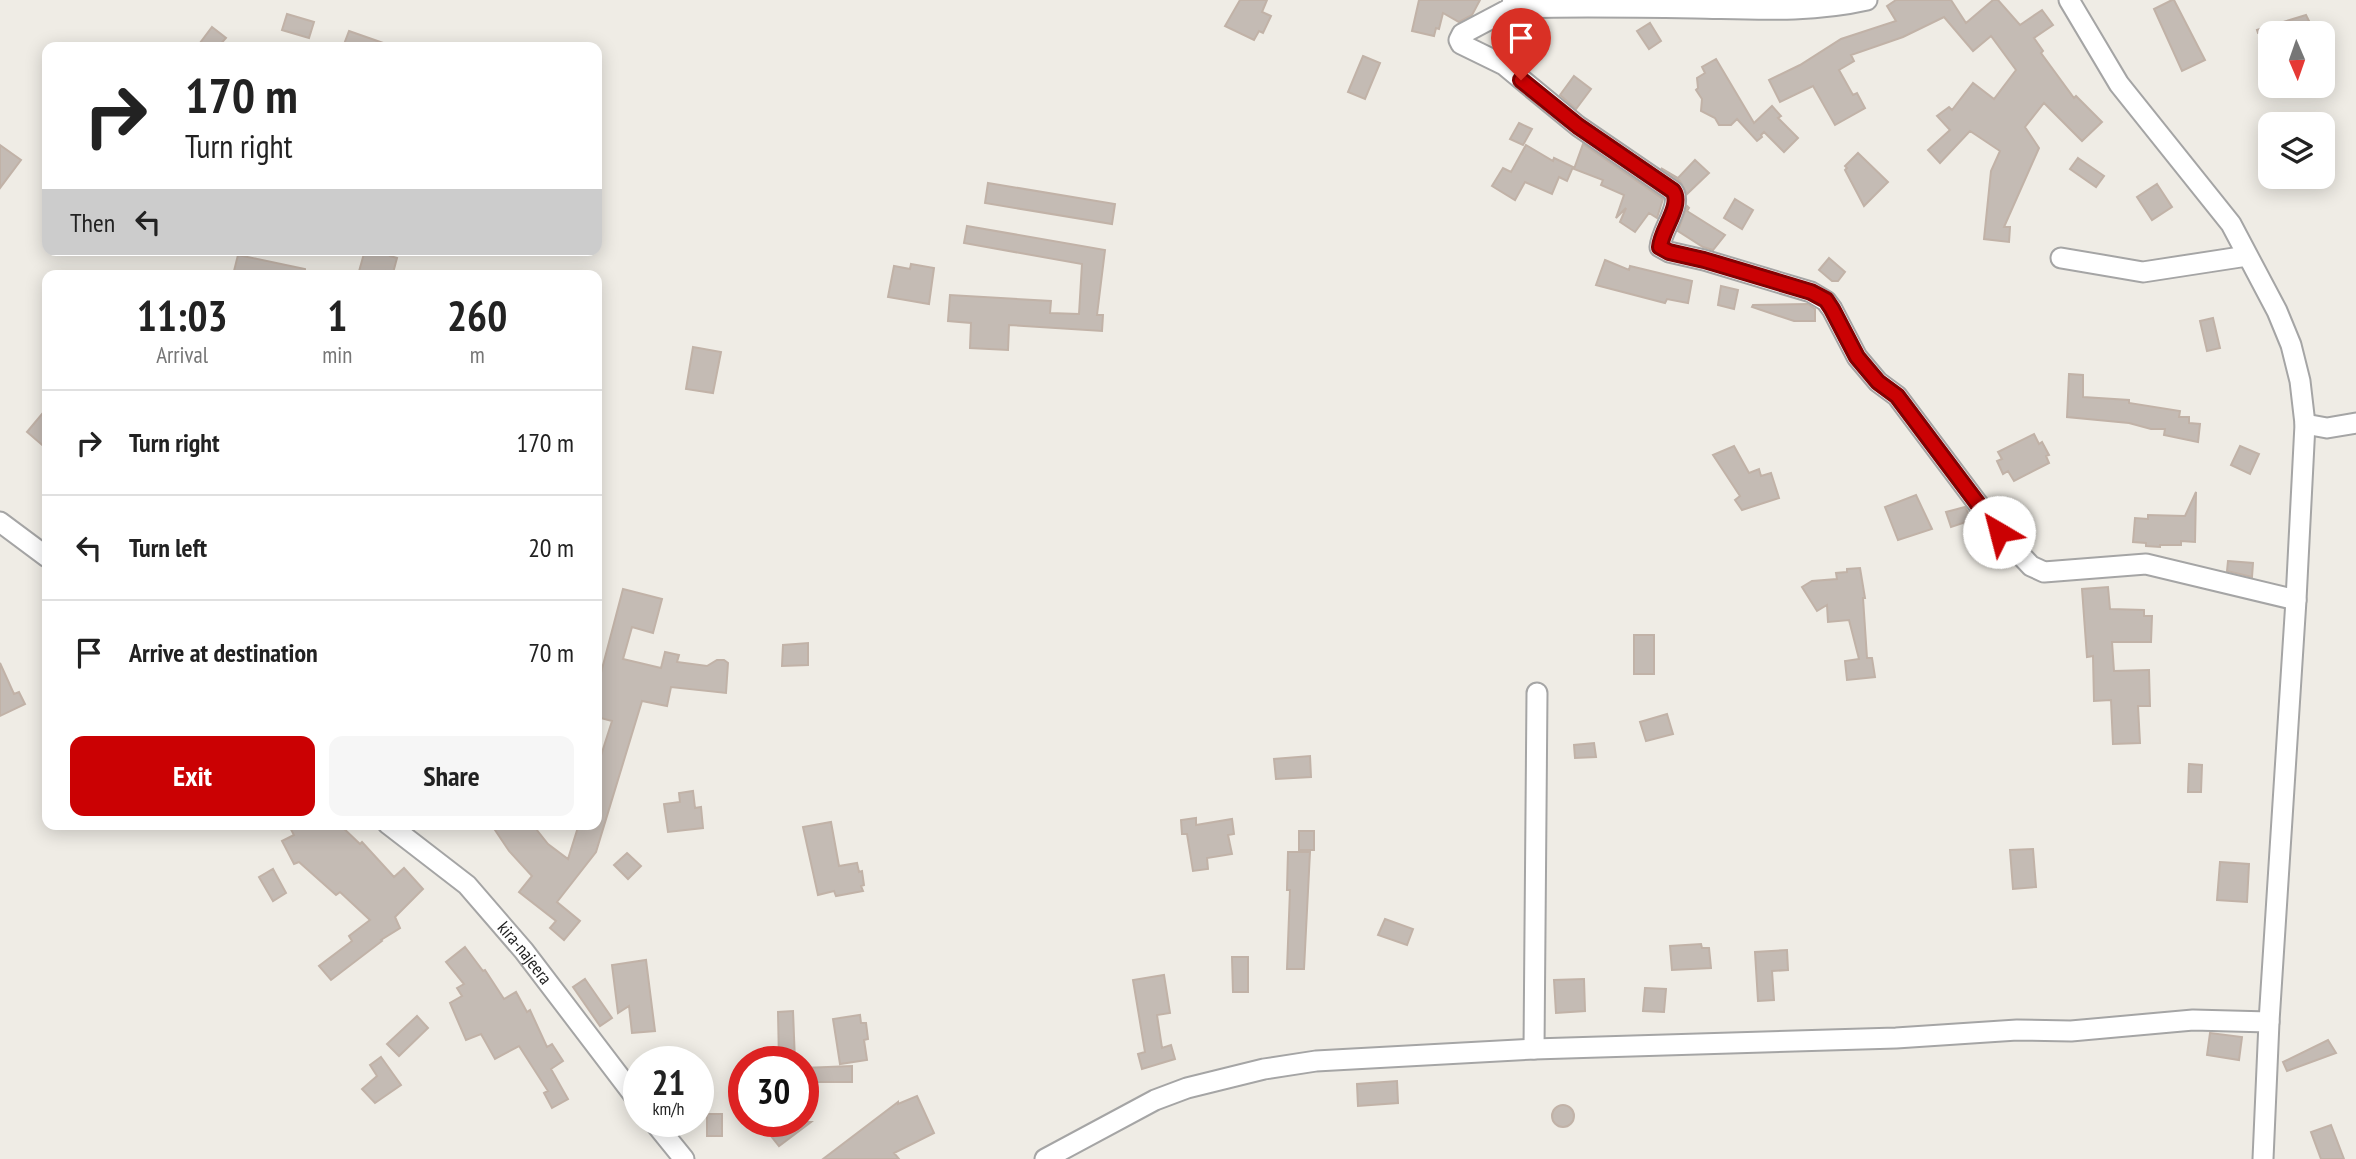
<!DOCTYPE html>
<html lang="en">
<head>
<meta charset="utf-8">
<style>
  body { margin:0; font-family:"PT Sans Narrow",sans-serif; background:#f6f6f6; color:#222; height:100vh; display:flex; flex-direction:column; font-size:26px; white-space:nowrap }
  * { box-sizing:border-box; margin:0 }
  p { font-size:23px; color:#767676 }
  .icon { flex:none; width:38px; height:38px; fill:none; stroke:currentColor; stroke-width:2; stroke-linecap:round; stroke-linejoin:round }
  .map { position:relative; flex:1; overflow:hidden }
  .side { position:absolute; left:42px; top:270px; width:560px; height:560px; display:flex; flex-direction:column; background:#fff; border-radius:14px; box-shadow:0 4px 18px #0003 }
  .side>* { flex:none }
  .banner { position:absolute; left:42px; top:42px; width:560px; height:214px; border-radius:14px; box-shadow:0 4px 18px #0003; background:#fff; color:#222; overflow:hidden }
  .needle { width:46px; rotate:178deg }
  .tools { position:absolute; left:2258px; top:21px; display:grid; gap:14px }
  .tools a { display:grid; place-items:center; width:77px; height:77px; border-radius:14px; background:#fff; box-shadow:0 4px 18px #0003; font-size:35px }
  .speed { position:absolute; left:623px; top:1046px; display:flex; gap:14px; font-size:35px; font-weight:700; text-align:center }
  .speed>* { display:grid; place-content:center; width:91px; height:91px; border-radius:50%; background:#fff; box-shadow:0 4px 18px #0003; line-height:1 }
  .speed small { font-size:18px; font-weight:400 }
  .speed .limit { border:10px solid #d22; background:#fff; color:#111 }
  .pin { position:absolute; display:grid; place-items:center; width:60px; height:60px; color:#fff; margin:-72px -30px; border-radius:50% 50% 50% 0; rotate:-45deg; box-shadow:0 0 7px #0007 }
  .pin .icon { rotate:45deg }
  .me { position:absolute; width:77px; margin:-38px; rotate:323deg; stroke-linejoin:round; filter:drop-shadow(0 0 5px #0008) }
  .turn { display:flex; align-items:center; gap:24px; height:147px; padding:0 28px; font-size:32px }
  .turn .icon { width:91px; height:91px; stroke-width:2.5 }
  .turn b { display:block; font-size:49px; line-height:60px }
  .then { display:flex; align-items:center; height:66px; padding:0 28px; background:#0003; gap:14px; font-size:26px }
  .eta { display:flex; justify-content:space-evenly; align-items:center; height:119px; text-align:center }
  .eta b { font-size:42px; font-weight:800; line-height:49px }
  .button { display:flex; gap:14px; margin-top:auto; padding:14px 28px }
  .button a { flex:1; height:80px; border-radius:14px; background:#cb0103; color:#fff; font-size:28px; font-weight:800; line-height:80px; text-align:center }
  .button a+a { background:#f6f6f6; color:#222 }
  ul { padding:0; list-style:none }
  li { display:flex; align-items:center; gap:21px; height:105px; padding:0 28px; border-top:2px solid #e0e0e0 }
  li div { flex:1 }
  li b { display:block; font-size:26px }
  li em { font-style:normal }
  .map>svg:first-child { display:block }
  .building { fill:#c4bbb4; stroke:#c1b2a7; stroke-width:2 }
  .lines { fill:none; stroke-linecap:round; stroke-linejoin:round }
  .minor-casing { stroke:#a5a5a5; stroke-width:23 }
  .minor { stroke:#fff; stroke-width:19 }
  .route-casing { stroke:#840102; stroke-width:18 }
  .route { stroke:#cb0103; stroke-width:12 }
  .labels { text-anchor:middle; stroke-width:6; stroke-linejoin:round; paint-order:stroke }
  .street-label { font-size:18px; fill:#1e1e1e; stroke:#fff }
</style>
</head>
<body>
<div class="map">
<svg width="2356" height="1159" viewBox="0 0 2356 1159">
  <rect width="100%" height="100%" fill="#efece5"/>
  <path class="building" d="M1240 0H1267L1262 12 1271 16 1263 33 1259 31 1254 40 1225 26Z
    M1419 0H1480L1472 15 1459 22 1443 13 1439 29 1436 28 1434 36 1412 31Z
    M1896 0H1951L1966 23 1993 0H1998L2020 25 2042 10 2053 25 2034 38 2043 51 2041 53 2074 98 2076 96 2102 122 2082 141 2044 103 2025 127 2039 148 2004 227H2010L2009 242 1984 239 1991 171 2000 151 1970 131 1940 163 1928 150 1950 130 1937 116 1949 107 1952 110 1973 83 1994 99 2016 70 1991 36 1973 51 1944 17 1903 37 1851 55 1854 61 1839 70 1853 95 1857 93 1865 108 1835 125 1813 86 1780 102 1769 80 1800 65 1841 39 1896 21 1887 6Z
    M2172 0H2174L2205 60 2182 71 2154 9Z
    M287 14 314 22 309 38 282 30Z
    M2306 15 2312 27 2298 33H2258L2257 30Z
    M1650 23 1661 41 1649 49 1637 31Z
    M212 27 226 38 218 47H197Z
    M349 31 389 45V47H343Z
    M1363 56 1380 63 1365 99 1348 92Z
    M1716 59 1754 123 1772 106 1781 116 1778 118 1798 138 1784 152 1764 132 1761 135 1762 137 1757 141 1737 119 1731 125H1719L1715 118 1701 111 1702 99 1696 90 1698 88 1697 78 1705 73 1702 67Z
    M1574 76 1591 89 1576 109 1560 95Z
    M1519 123 1532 129 1523 145 1510 139Z
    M1583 144 1663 199 1657 218 1649 213 1635 232 1620 222 1626 208 1616 218 1624 195 1601 185 1603 180 1574 169Z
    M0 145 21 160 0 188Z
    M1526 145 1553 161 1554 158 1573 167 1567 181 1559 177 1552 194 1525 182 1515 200 1492 186 1503 168 1511 172Z
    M1858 153 1888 182 1864 206 1845 170 1847 168 1845 166Z
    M2078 158 2104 176 2096 187 2070 169Z
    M1695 160 1709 173 1687 194 1680 181 1661 168 1678 178Z
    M988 183 1115 204 1112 224 985 203Z
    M2157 184 2172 207 2152 220 2137 197Z
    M1735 199 1753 210 1742 229 1724 218Z
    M1687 206 1689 208 1687 211 1725 235 1713 250 1703 247 1678 231Z
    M967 226 1105 250 1097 315H1103L1102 331 1009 325 1008 350 970 348 971 323 948 321 950 295 1051 301 1050 313 1079 314 1082 264 964 243Z
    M365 250H392L390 256 397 258 393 273 386 271 385 275H358Z
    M238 255 305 269V275H233Z
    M1829 258 1845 272 1838 281H1832L1819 270Z
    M1605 260 1629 270 1630 266 1692 281 1688 303 1667 299 1665 303 1596 285Z
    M911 264 934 268 929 304 888 297 894 266 910 269Z
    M1721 286 1738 290 1734 309 1718 305Z
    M1808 304 1815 309V321H1794L1752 307 1753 305Z
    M2213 318 2220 348 2207 351 2200 321Z
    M693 347 721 352 713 393 686 389Z
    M2069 374 2083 375V397L2129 400V403L2180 411 2179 417H2189V423L2200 424 2198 442 2164 435 2165 429H2151L2129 423 2067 417Z
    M47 408V449L27 432Z
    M2034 434 2039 444 2042 442 2049 455 2046 456 2049 463 2014 481 2008 471 2003 474 1997 461 2002 459 1998 452Z
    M1734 446 1749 473 1759 469 1761 476 1771 473 1779 498 1742 510 1735 500 1740 496 1713 455Z
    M2240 446 2259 454 2250 474 2231 465Z
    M2196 492 2195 542 2181 541V545H2160V547L2146 546V543L2133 542 2135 518 2148 519V515L2185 516Z
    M1916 495 1932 529 1898 540 1885 507Z
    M1965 507 1972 520 1951 527 1946 512Z
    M2228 561 2253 563 2252 577 2227 571Z
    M1860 568 1865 598H1863L1867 658H1872L1875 677 1847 680 1845 661 1859 659 1849 620 1828 622 1827 605 1817 611 1802 587 1812 581 1837 579 1836 573 1847 572V569Z
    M2108 587 2110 609 2144 610V616H2152L2151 642H2112L2114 671 2149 670 2150 706H2138L2140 743 2113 744 2111 700 2094 701 2093 656 2087 657 2082 589Z
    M623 589 662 599 653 633 632 627 623 659 661 668 665 652 679 655 677 662 707 666 717 660H724L728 663 726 693 671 687 667 706 642 701 596 852 557 902 580 921 564 940 550 928 556 921 519 892 532 876 509 851 491 824H532L548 844 568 859 579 824H597V768L612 721 597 717V688Z
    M1634 635H1654V674H1634Z
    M808 643V665L782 666 783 645Z
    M0 663 14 694 19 692 25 704 0 716Z
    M1667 714 1673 734 1646 741 1640 722Z
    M1594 743 1596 757 1575 758 1574 745Z
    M1310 756 1311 777 1276 779 1274 759Z
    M2189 764 2202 765 2201 792H2188Z
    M693 791 695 808 701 807 703 828 668 832 664 804 680 802 679 793Z
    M1196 818V825L1232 819 1234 834 1228 835 1232 854 1207 858 1208 869 1193 871 1187 834H1182L1181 820Z
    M831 822 839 866 857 863 859 872 862 871 864 885 861 886 863 891 836 896 834 891 818 895 803 827Z
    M288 824H339L360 844 362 842 394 877 404 868 423 889 395 917 400 928 381 940 382 941 331 980 319 966 352 941 349 936 370 920 340 892 336 895 299 862 294 864 282 841 294 835Z
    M1299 831H1314V850H1299Z
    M2033 849 2036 887 2013 889 2010 850Z
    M1288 852H1310L1304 969H1287L1290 890H1287Z
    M627 853 641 866 628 879 614 865Z
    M2220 862 2249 864 2247 902 2217 900Z
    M273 869 286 893 273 901 259 877Z
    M1385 919 1413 929 1407 945 1378 935Z
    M1701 944 1702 948H1709L1711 968 1672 970 1670 946Z
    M465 947 483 971 485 970 504 999 516 992 527 1012 530 1010 547 1047 552 1044 563 1061 551 1069 568 1099 552 1108 544 1093 548 1091 519 1046 495 1059 481 1034 466 1040 450 1003 462 996 457 988 464 984 446 962Z
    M1787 950 1788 970 1772 971 1774 1000 1758 1001 1755 952Z
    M1232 957H1248V992H1233Z
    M646 960 655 1031 632 1033 629 1006 618 1013 612 965Z
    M1164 975 1170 1013 1157 1015 1162 1048 1171 1045 1175 1059 1142 1069 1138 1054 1145 1052 1133 980Z
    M585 979 612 1018 600 1026 573 987Z
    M1584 979 1585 1011 1556 1013 1554 980Z
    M1645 988 1666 989 1664 1012 1643 1011Z
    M793 1011 795 1062H779L778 1012Z
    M860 1015 861 1023H866L868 1039 864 1040 867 1060 840 1064 833 1019Z
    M417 1016 428 1028 399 1056 387 1044Z
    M2210 1033 2242 1037 2239 1060 2207 1055Z
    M2328 1040 2336 1053 2287 1071 2283 1062Z
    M381 1057 401 1085 375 1103 362 1089 377 1076 370 1065Z
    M852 1066V1082H803V1068Z
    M1397 1081 1398 1103 1358 1106 1357 1084Z
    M917 1096 934 1133 894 1153 899 1159H823L898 1102V1104Z
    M1552 1116a11 11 0 1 1 22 0a11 11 0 1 1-22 0Z
    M707 1114H722V1136H707Z
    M760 1122H811L779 1146Z
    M2331 1125 2344 1159H2321L2311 1132Z"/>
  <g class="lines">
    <defs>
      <g id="minor">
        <path d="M1513 0 1511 8 1462 34 1459 40 1461 44 1504 65 1578 126 1673 191C1683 205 1661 230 1660 247L1669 252 1704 260 1811 292 1826 301 1832 309 1857 357 1878 382 1897 396 1999 532 2031 566 2044 572 2146 564 2296 600"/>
        <path d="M2069 0 2119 84 2231 224 2277 311 2291 345 2300 381 2305 424 2296 600 2269 1022 2263 1159"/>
        <path d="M1511 8C1573 6 1634 7 1695 8 1753 9 1810 13 1867 0"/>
        <path d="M2061 258 2143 272 2247 256"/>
        <path d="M2305 424 2327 428 2356 423"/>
        <path d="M0 522 47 557"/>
        <path id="s1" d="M388 824 467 885 524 951 639 1102"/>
        <path d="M1534 1049 1537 693"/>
        <path d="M654 1122 684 1159"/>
        <path d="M1045 1159 1155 1100 1187 1088 1264 1069 1316 1061 1534 1049 1896 1038 2017 1030 2071 1031 2193 1020 2269 1022"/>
      </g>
    </defs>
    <use href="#minor" class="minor-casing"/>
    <use href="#minor" class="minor"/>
  </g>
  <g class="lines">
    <defs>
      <path id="route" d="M1521 80 1578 126 1673 191C1683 205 1661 230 1660 247L1669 252 1704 260 1811 292 1826 300 1832 309 1857 357 1878 382 1897 396 1999 532"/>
    </defs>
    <use href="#route" class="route-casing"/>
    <use href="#route" class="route"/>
  </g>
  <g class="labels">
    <g class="street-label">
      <text dy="6" stroke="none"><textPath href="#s1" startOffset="189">kira-najeera</textPath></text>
    </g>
  </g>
</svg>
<div class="tools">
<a><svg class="needle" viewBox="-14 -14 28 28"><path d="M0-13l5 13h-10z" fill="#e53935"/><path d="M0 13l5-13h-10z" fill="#767676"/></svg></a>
<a><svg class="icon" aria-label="layers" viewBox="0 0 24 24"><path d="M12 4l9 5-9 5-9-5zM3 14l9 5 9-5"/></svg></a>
</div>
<div class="speed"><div>21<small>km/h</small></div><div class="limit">30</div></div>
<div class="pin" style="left:1521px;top:80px;background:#d93025"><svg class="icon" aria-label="arrive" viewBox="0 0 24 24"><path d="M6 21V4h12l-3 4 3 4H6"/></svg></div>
<svg class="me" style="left:1999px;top:532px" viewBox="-20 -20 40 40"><circle r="19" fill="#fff"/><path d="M0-13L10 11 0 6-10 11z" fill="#cb0103"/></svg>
<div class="banner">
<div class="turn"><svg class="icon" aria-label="right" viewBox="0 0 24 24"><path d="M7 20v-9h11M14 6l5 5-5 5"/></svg><div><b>170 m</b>Turn right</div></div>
<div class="then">Then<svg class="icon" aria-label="left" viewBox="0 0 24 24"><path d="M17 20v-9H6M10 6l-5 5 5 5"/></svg></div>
</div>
<section class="side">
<div class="eta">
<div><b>11:03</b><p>Arrival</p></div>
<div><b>1</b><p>min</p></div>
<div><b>260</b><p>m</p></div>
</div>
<ul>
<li><svg class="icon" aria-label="right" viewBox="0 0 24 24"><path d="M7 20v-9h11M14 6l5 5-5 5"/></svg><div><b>Turn right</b></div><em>170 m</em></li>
<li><svg class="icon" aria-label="left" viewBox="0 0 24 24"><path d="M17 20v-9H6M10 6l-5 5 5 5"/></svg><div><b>Turn left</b></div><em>20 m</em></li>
<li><svg class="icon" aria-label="arrive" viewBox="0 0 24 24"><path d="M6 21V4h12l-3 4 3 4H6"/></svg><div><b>Arrive at destination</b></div><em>70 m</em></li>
</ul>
<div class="button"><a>Exit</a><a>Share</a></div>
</section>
</div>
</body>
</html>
